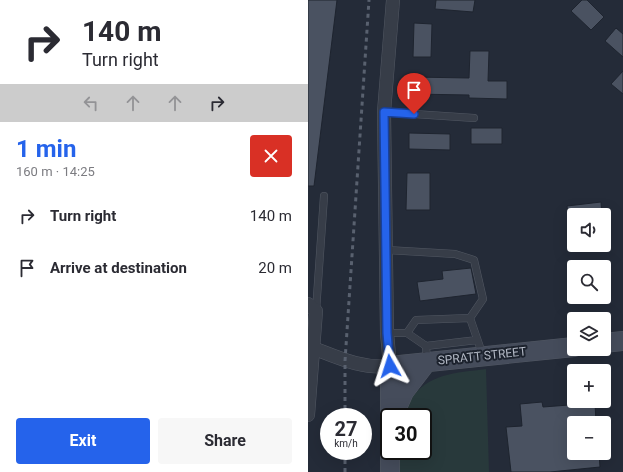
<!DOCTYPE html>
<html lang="en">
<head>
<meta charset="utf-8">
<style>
  body { margin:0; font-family:Roboto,sans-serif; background:#f7f7f7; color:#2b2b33; height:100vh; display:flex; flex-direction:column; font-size:15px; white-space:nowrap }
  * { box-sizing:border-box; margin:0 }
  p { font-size:13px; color:#7c7c81 }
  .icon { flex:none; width:22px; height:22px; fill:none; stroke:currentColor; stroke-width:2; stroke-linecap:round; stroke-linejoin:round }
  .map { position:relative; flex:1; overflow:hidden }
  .drawer { display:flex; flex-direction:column; background:#fff; width:308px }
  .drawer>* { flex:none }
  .top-card { background:#fff; color:#2b2b33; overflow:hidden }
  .fabs { position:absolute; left:259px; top:208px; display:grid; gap:8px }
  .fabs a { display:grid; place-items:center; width:44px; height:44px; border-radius:4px; background:#fff; box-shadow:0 4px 16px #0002; font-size:20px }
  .speed { position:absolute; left:12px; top:408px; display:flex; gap:8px; font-size:20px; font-weight:700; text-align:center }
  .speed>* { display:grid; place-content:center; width:52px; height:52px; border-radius:50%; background:#fff; box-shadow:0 4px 16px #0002; line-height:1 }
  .speed small { font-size:10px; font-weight:400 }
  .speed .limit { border:2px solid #111; border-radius:6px; background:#fff; color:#111 }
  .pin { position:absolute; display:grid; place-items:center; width:34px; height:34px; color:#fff; margin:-41px -17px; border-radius:50% 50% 50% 0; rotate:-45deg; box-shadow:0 0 4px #0007 }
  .pin .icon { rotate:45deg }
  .me { position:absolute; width:44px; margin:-22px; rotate:354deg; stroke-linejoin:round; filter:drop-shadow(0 0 3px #0008) }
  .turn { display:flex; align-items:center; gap:14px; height:84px; padding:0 16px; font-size:18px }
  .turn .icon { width:52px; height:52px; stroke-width:2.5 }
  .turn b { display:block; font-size:28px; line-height:34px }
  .lanes { display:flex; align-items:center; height:38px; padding:0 16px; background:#0003; justify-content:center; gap:20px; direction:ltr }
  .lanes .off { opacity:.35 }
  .round { display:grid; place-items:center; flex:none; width:42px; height:42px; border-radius:4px; background:#f7f7f7 }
  .head { display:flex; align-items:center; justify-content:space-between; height:68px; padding:0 16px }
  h1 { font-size:24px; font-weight:700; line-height:30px; color:#2563eb }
  .cta { display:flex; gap:8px; margin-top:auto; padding:8px 16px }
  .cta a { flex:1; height:46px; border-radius:4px; background:#2563eb; color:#fff; font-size:16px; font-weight:700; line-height:46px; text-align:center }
  .cta a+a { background:#f7f7f7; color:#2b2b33 }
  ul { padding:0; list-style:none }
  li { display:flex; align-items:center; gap:12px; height:52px; padding:0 16px }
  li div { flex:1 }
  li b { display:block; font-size:15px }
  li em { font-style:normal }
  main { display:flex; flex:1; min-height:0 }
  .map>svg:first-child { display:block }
  .green { fill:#28393b }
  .building { fill:#4a5261; stroke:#1e242f }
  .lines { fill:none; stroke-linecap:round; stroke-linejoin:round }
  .service-casing { stroke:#525863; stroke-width:8 }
  .minor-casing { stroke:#525863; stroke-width:14 }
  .secondary-casing { stroke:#525863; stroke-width:20 }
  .service { stroke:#373d48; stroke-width:7 }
  .minor { stroke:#373d48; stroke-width:13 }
  .secondary { stroke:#454c5b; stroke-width:19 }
  .rail { stroke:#59616f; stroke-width:3; stroke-dasharray:4 4; stroke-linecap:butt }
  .route-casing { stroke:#184099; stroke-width:10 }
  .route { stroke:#2563eb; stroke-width:7 }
  .labels { text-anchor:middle; stroke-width:4; stroke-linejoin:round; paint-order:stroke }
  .street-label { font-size:12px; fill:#b2b8c4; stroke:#1c222d }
</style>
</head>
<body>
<main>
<section class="drawer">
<div class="top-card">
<div class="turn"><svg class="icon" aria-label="right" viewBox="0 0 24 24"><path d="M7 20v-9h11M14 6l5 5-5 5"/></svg><div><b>140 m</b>Turn right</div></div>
<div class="lanes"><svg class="icon off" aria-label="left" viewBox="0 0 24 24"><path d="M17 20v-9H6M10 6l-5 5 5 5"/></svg><svg class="icon off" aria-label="ahead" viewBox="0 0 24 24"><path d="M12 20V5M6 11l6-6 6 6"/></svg><svg class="icon off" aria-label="ahead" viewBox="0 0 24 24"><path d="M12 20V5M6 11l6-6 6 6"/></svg><svg class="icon" aria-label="right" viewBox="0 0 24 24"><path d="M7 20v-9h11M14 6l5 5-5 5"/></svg></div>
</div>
<div class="head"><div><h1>1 min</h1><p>160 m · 14:25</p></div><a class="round" style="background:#d93025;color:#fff"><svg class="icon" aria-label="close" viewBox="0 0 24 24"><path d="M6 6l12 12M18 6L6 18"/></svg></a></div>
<ul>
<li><svg class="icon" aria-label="right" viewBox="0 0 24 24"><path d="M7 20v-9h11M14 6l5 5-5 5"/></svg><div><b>Turn right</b></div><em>140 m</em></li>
<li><svg class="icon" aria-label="arrive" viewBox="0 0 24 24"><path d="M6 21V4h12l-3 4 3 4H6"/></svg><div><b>Arrive at destination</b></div><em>20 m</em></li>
</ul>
<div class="cta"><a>Exit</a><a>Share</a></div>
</section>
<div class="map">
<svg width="315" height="472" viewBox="0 0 315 472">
  <rect width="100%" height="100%" fill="#242b38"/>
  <path class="green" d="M178 369 181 472H92V451H115V417H94C95 411 99 406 102 401 119 373 148 373 178 369Z"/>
  <path class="building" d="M0 0H29L6 186H0Z
    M128 0H167L165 12 127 9Z
    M274 0H279L296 17 283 30 263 11Z
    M106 23 124 24 123 57H105Z
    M308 28 315 34V57L297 41Z
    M162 51H181L180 81H199V99L161 98V95L104 94 105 77 161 78Z
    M315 71V94L303 84Z
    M163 128H194V144H163Z
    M101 133 142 134V150L101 149Z
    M99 173H122V210H98Z
    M293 202 294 215H260L259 206Z
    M163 268 168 294 112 301 109 282 135 279 134 271Z
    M234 402 235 407 287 403 288 423H266V453H291L292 467 242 472H203L198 427 214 426 212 404Z"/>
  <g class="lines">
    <defs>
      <path id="service" d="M76 112 166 118
        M79 250 147 254 166 260 175 299 162 318
        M8 311 16 196
        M79 333H99L108 320 162 318 175 356
        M99 333 118 346
        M119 362 118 346 169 340"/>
      <path id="minor" d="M0 304 8 311 0 415
        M5 348C31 358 54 369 82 366L79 333 76 112 85 0"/>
      <path id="secondary" d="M296 343 315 341
        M82 417V366L266 347
        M85 417 96 392 119 362
        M82 472V451"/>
    </defs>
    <use href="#service" class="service-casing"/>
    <use href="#minor" class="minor-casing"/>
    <use href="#secondary" class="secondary-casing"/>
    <use href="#service" class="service"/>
    <use href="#minor" class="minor"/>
    <use href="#secondary" class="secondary"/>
    <path class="rail" d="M37 417V361L61 0
      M37 472V451"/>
  </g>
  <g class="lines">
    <defs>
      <path id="route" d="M82 366 79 333 76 112 106 114"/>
    </defs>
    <use href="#route" class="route-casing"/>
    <use href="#route" class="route"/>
  </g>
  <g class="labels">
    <g class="street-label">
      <text transform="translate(174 356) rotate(-6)" y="4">SPRATT STREET</text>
    </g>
  </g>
</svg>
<div class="fabs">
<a><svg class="icon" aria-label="sound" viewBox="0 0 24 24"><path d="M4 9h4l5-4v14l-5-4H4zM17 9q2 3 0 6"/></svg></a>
<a><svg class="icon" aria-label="search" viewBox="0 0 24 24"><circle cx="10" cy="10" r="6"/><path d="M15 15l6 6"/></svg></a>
<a><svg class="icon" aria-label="layers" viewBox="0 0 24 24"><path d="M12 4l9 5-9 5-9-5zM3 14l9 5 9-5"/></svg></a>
<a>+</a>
<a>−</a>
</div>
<div class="speed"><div>27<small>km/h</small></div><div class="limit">30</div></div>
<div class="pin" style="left:106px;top:114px;background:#d93025"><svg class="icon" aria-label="arrive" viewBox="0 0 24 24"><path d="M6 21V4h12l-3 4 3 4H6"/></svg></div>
<svg class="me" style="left:82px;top:366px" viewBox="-20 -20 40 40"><path d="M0-17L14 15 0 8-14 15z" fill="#2563eb" stroke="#fff" stroke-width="4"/></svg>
</div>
</main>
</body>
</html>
